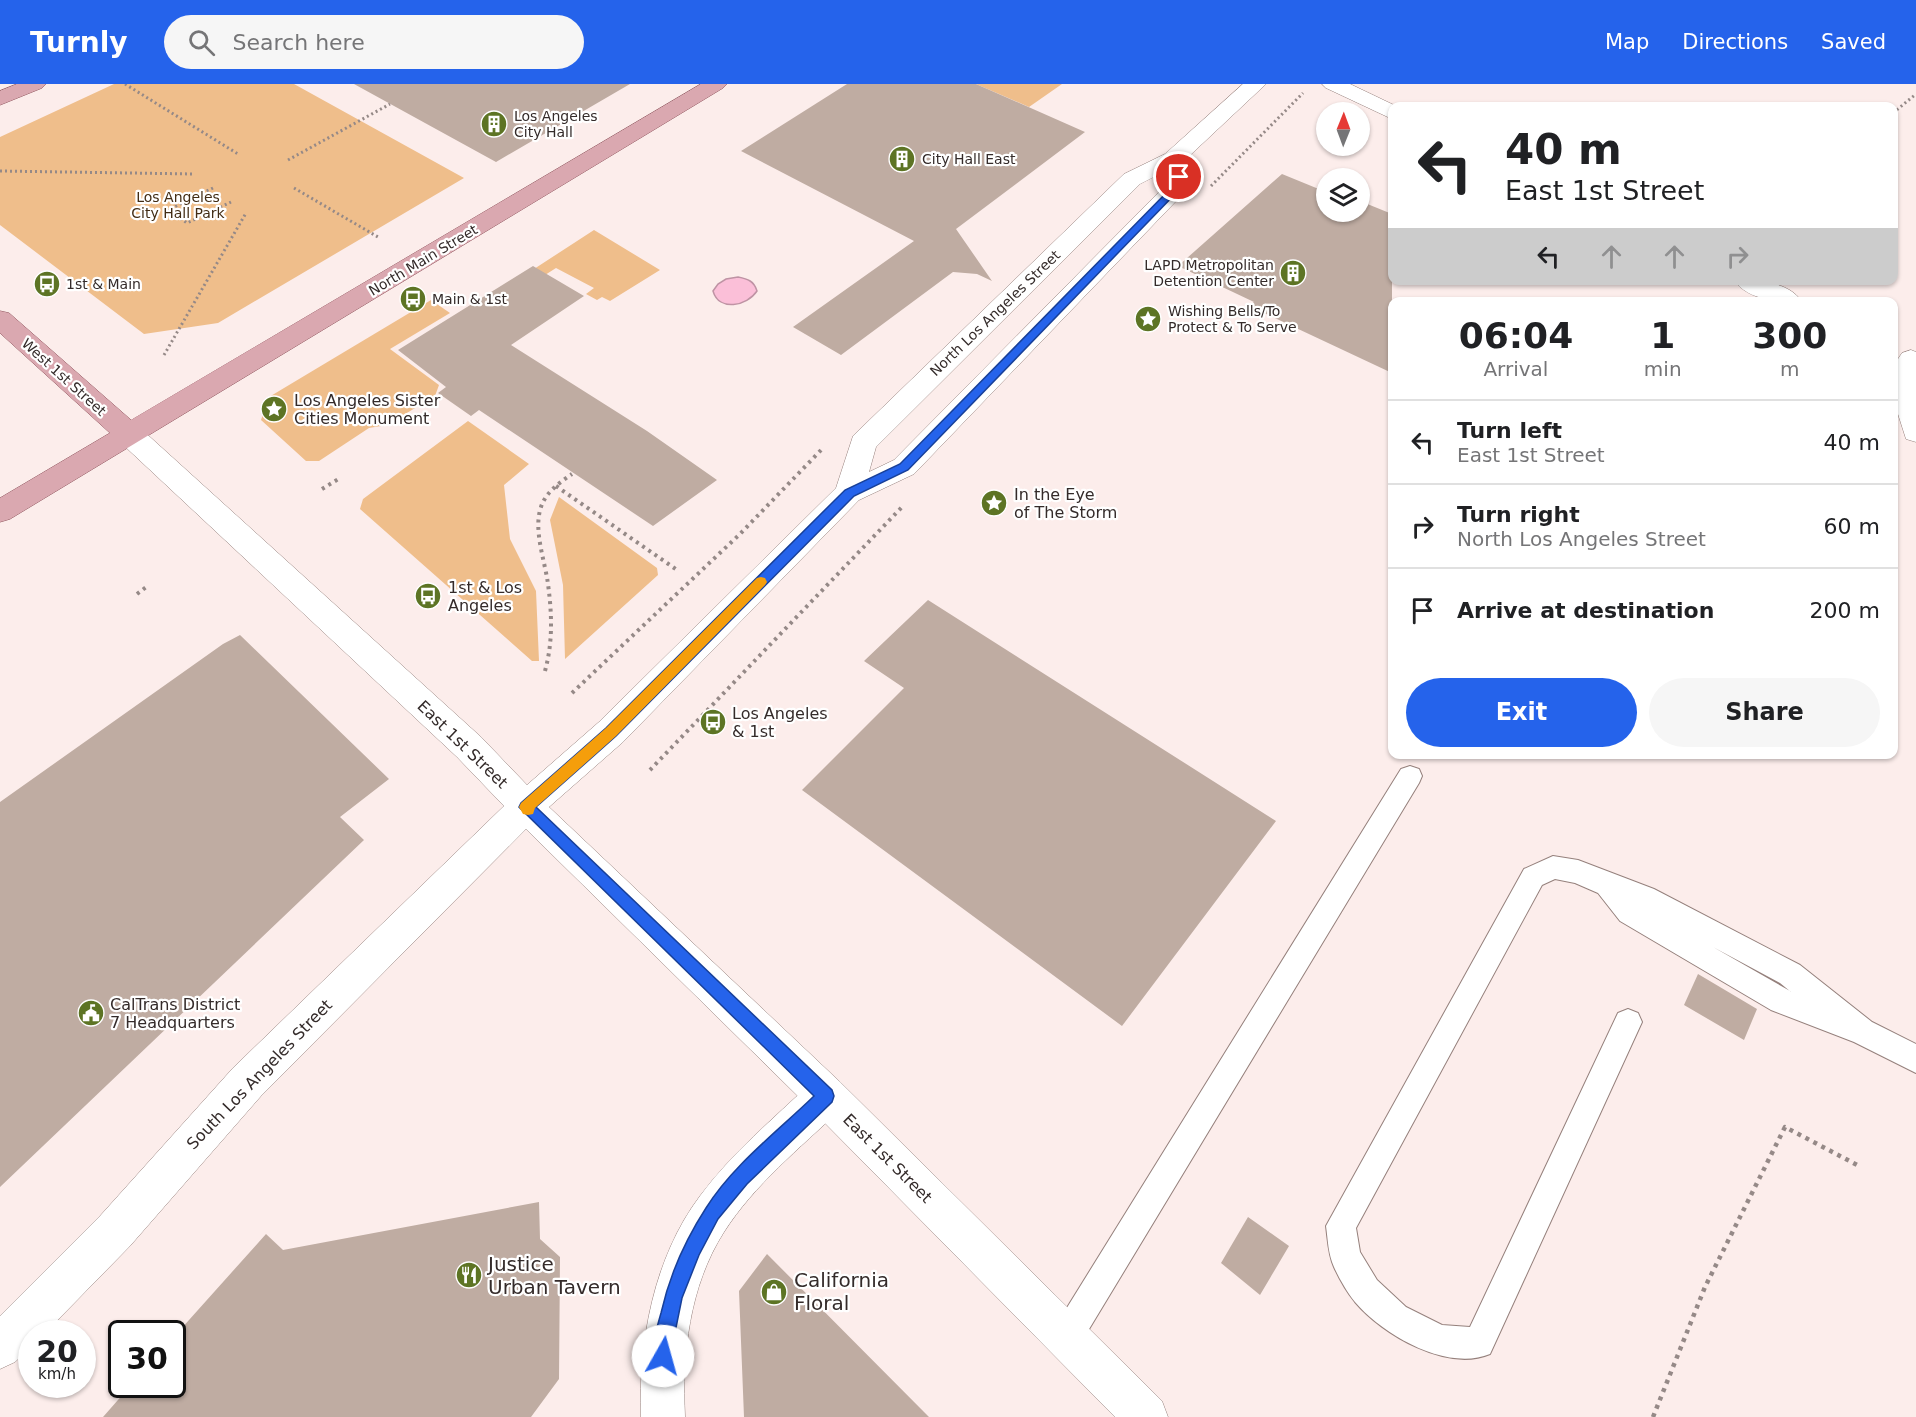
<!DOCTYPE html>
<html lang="en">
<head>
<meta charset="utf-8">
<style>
  body { margin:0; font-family:"DejaVu Sans",sans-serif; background:#f6f6f6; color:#202124; height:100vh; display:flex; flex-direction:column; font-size:22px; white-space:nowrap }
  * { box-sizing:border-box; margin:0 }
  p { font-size:20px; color:#757577 }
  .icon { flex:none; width:33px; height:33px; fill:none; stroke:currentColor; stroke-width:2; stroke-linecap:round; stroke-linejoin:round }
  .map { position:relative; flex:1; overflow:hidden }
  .sheet { position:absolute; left:1388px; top:213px; width:510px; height:462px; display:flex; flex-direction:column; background:#fff; border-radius:12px; box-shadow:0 2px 4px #0004 }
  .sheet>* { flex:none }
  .hud { position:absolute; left:1388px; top:18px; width:510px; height:183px; border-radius:12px; box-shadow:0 2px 4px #0004; background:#fff; color:#202124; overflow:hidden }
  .needle { width:39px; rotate:1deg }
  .tools { position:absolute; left:1316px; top:18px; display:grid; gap:12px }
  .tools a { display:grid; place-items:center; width:54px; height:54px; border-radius:50%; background:#fff; box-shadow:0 2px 4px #0004; font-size:30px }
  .speed { position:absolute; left:18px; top:1236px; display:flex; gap:12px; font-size:30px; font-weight:700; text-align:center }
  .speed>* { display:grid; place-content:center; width:78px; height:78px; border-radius:50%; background:#fff; box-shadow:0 2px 4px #0004; line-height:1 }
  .speed small { font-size:15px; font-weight:400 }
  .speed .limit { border:3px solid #111; border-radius:9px; background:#fff; color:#111 }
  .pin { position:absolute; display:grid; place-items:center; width:51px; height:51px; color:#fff; margin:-26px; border:3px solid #fff; border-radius:50%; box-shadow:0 2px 6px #0007 }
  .me { position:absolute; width:66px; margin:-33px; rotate:7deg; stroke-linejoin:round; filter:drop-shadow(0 0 4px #0008) }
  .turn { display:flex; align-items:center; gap:21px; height:126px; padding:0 18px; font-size:27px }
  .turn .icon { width:78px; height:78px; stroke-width:2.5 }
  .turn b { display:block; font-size:42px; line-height:51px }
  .lanes { display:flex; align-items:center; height:57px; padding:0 18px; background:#0003; justify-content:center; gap:30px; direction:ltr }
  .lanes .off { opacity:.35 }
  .eta { display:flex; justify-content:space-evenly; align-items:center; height:102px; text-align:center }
  .eta b { font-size:36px; font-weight:600; line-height:42px }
  .action { display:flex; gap:12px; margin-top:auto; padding:12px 18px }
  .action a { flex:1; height:69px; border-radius:36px; background:#2563eb; color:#fff; font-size:24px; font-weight:600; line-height:69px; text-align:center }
  .action a+a { background:#f6f6f6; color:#202124 }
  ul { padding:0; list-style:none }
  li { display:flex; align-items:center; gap:18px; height:84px; padding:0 18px; border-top:2px solid #e0e0e0 }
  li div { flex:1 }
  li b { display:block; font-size:22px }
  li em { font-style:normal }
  header { display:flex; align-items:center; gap:36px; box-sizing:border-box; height:84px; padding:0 30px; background:#2563eb; color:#fff }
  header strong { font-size:28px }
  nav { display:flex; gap:33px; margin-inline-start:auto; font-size:21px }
  .search { width:420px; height:54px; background:#f6f6f6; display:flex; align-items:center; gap:15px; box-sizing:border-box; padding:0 21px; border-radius:33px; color:#757577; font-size:22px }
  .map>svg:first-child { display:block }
  .green { fill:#efbe8b }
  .water { fill:#fbbfd8; stroke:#bf93a4; stroke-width:1.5 }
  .building { fill:#bfaca2 }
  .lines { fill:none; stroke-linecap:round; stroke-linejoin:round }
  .lane-casing { stroke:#95807c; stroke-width:2 }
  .street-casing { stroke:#95807c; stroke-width:1 }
  .secondary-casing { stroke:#95807c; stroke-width:1 }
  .primary-casing { stroke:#90575f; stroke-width:1 }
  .path-far2 { stroke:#958987; stroke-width:3; stroke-dasharray:2 3; stroke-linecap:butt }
  .path-far1 { stroke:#958987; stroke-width:4; stroke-dasharray:3 4.5; stroke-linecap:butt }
  .path { stroke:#958987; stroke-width:4.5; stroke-dasharray:4 5; stroke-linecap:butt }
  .lane { fill:#fff; fill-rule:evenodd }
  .street { fill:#fff; fill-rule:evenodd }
  .secondary { fill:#fff; fill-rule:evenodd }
  .primary { fill:#daa8b0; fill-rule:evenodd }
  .route { fill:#2563eb; stroke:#184099; stroke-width:1.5 }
  .slow { fill:#f59e0b }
  .labels { text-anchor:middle; stroke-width:4.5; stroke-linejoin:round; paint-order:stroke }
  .far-poi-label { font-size:14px; fill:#342b2a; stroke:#fff; text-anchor:start }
  .far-park-label { font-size:14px; fill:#422c14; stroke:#fff }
  .far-street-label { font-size:14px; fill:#342b2a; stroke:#fff }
  .poi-label { font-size:16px; fill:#342b2a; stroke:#fff; text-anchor:start }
  .street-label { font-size:16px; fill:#342b2a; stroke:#fff }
  .near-poi-label { font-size:20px; fill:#342b2a; stroke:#fff; text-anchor:start }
</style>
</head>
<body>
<header>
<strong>Turnly</strong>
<div class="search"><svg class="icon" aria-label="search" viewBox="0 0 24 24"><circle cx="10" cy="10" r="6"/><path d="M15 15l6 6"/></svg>Search here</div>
<nav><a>Map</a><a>Directions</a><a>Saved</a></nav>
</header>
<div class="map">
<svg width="1916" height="1333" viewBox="0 0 1916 1333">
  <rect width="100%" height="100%" fill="#fcedeb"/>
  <path class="green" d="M114 0H294L464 94 218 239 144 250 0 141V53Z
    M976 0H1062L1029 23Z
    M594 146 660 186 610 217 602 213 597 216 586 210 594 204 556 184 545 191 534 185Z
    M431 216 450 229 390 265 439 301 435 312 387 341 369 344 319 377H306L261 336 269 313Z
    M468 337 529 380 504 401 510 455 536 507 539 577H532L360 425 363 415Z
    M559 413 657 484 658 491 565 575 563 501 550 436Z"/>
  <path class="water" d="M738 193C748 195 754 197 757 207 747 222 719 228 713 207L718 200 726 195Z"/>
  <path class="building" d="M354 0H630L496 78Z
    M847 0H976L1085 48 956 145 992 197 977 190 953 188 841 271 793 243 914 157 741 67Z
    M1282 90 1326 108V128H1359L1360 117 1392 130V289L1249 222 1254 218 1178 182Z
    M533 182 584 212 511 261 647 347 717 396 653 442 479 326 471 332 438 309 446 303 398 266Z
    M928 516 1276 737 1122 942 802 706 904 604 864 577Z
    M240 551 389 695 340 733 364 756 0 1103V718L223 560Z
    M1698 890 1757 925 1744 956 1684 921Z
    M539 1118 540 1155 560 1173 559 1295 531 1333H103L132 1300H172V1255L266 1150 283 1166Z
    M1248 1133 1289 1162 1260 1211 1221 1179Z
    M767 1170 929 1333H744L739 1207Z"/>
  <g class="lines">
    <defs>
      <path id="lane" d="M1410 682 1419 685 1422 692 1419 699 1077 1265 1066 1270 1055 1265 1050 1254 1055 1243 1401 685Z
        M1553 772 1578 776 1654 805 1800 881 1872 938 1916 960V989L1854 958 1771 926 1620 837 1598 809 1575 799 1555 795 1542 801 1356 1144 1360 1168 1377 1196 1406 1223 1442 1241 1470 1243 1618 929 1628 925 1638 929 1642 938 1490 1270C1447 1288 1383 1251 1355 1218 1347 1208 1339 1194 1334 1183 1328 1170 1328 1156 1326 1142L1524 785ZM1713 863 1780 899 1791 908 1790 907Z"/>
      <path id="street" d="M826 992 840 998 846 1012 840 1026C800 1064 754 1101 724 1148 689 1203 682 1270 685 1333H641C638 1258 654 1173 700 1112 732 1069 773 1035 812 998Z"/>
      <path id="secondary" d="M1243 0H1266L1185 76 1190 93 1181 112 914 390 859 416 623 658 549 723 840 998 1162 1317 1168 1333H1115L812 1026 526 745 261 1012 130 1162 44 1250H32V1262L15 1278 0 1285V1232L100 1132 233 984 504 722 457 673 119 357 115 350 119 343 129 340 139 343 481 653 527 701 599 638 836 404 853 352 1124 90 1165 70ZM1166 87 1168 93 1163 104 894 376 869 388 876 363 1140 100Z
        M1322 0H1350L1396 22H1392V35L1326 4Z
        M1734 196C1756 196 1789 197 1802 218 1780 218 1748 217 1734 196Z
        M1911 266 1916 268V358L1906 355 1898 330V275L1902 269Z"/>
      <path id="primary" d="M17 0H46L42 4 0 21V7Z
        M701 0H727L723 4 10 435 0 438V414L110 349 0 249V227L9 229 131 336Z"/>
    </defs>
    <use href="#lane" class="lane-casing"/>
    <use href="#street" class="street-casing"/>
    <use href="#secondary" class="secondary-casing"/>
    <use href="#primary" class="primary-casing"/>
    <path class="path-far2" d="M125 0 238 70
      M1893 29 1916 10
      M288 76 390 20
      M0 87 195 90
      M1211 102 1303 9
      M213 104 168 126 187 139 231 118
      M294 104 378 153
      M164 271 246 129"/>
    <path class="path-far1" d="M556 402 677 486
      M322 405 340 394
      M137 510 149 501
      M545 587C553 558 552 530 548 500 545 477 533 446 541 423 546 408 559 399 572 390
      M572 609 740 450 824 363
      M650 686 902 423"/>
    <path class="path" d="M1653 1333 1705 1203 1785 1043 1861 1083"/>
    <use href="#lane" class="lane"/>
    <use href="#street" class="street"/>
    <use href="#secondary" class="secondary"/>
    <use href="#primary" class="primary"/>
  </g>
  <path class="route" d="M1176 91 1184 93 1176 109 908 386 854 412 616 652 536 723 832 1006 834 1012 832 1018 747 1100 718 1135 699 1171 682 1214 669 1278 663 1281 656 1278C650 1263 657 1244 661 1229 669 1193 686 1155 706 1124 733 1081 778 1047 814 1012L519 723 521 719 606 644 845 406 900 380 1169 106Z"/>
  <path class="slow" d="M761 493 765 494 767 498 765 501 616 652 535 724 533 730 528 731 523 730 519 723 521 719 606 644 757 494Z"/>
  <defs>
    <symbol id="building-disc" viewBox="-11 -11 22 22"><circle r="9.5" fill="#5d7424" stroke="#fff"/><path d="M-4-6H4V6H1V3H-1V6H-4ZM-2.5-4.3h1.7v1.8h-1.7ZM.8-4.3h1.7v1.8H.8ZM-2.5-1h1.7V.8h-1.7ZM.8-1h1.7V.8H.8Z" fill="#fff"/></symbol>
    <symbol id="bus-disc" viewBox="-11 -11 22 22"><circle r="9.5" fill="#5d7424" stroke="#fff"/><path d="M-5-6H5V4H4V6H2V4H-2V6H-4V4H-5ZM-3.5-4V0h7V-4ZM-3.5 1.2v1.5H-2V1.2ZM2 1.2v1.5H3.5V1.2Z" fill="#fff"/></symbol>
    <symbol id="sight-disc" viewBox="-11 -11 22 22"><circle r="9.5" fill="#5d7424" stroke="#fff"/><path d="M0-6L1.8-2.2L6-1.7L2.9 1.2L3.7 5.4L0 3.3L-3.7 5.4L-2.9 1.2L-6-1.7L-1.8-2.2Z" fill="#fff"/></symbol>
    <symbol id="civic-disc" viewBox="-11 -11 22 22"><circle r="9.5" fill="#5d7424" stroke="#fff"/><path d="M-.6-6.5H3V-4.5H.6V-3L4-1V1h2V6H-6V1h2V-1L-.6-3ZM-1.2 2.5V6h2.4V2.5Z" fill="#fff"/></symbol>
    <symbol id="restaurant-disc" viewBox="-11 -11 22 22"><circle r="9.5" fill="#5d7424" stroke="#fff"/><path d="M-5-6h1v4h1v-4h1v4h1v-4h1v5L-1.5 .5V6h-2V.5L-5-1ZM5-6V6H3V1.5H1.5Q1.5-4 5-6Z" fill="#fff"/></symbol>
    <symbol id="shop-disc" viewBox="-11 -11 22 22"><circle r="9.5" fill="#5d7424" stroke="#fff"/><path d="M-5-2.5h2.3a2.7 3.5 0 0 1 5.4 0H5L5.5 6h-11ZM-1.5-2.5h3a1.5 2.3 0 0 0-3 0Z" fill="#fff"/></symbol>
  </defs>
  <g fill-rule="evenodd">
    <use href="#building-disc" x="479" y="25" width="30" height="30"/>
    <use href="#building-disc" x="887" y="60" width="30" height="30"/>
    <use href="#building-disc" x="1278" y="174" width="30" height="30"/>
    <use href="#bus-disc" x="32" y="185" width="30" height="30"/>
    <use href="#bus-disc" x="398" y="200" width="30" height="30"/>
    <use href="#sight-disc" x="1133" y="220" width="30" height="30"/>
    <use href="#sight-disc" x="259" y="310" width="30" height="30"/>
    <use href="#sight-disc" x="979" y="404" width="30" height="30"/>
    <use href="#bus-disc" x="413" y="497" width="30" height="30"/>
    <use href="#bus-disc" x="698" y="623" width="30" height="30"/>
    <use href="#civic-disc" x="76" y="914" width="30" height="30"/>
    <use href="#restaurant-disc" x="454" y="1176" width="30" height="30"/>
    <use href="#shop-disc" x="759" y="1193" width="30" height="30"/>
  </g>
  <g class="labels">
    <g class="far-poi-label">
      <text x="514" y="37">Los Angeles<tspan x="514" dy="16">City Hall</tspan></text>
      <text x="922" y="80">City Hall East</text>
      <text x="1274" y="186" text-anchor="end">LAPD Metropolitan<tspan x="1274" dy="16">Detention Center</tspan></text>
      <text x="66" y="205">1st &amp; Main</text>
      <text x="432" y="220">Main &amp; 1st</text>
      <text x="1168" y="232">Wishing Bells/To<tspan x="1168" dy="16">Protect &amp; To Serve</tspan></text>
    </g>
    <g class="far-park-label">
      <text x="178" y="118">Los Angeles<tspan x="178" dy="16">City Hall Park</tspan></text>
    </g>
    <g class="far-street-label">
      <text transform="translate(423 176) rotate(-31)" y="5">North Main Street</text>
      <text transform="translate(995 229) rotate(-44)" y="5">North Los Angeles Street</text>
      <text transform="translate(64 293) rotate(42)" y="5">West 1st Street</text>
    </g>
    <g class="poi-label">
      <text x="294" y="322">Los Angeles Sister<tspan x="294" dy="18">Cities Monument</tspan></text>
      <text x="1014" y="416">In the Eye<tspan x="1014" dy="18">of The Storm</tspan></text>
      <text x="448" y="509">1st &amp; Los<tspan x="448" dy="18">Angeles</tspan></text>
      <text x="732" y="635">Los Angeles<tspan x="732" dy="18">&amp; 1st</tspan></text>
      <text x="110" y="926">CalTrans District<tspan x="110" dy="18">7 Headquarters</tspan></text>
    </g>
    <g class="street-label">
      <text transform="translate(463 660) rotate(44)" y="6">East 1st Street</text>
      <text transform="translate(259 990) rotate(-46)" y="6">South Los Angeles Street</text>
      <text transform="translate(888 1074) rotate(45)" y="6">East 1st Street</text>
    </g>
    <g class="near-poi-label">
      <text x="488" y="1187">Justice<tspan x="488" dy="23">Urban Tavern</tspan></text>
      <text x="794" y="1203">California<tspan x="794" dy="23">Floral</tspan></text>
    </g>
  </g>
</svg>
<div class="tools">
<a><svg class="needle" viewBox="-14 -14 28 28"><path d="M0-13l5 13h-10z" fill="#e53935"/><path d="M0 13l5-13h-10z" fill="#757577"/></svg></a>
<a><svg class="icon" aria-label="layers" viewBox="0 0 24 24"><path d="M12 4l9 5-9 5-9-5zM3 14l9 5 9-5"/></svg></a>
</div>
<div class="speed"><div>20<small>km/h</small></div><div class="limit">30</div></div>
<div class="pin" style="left:1179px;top:93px;background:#d93025"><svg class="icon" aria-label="arrive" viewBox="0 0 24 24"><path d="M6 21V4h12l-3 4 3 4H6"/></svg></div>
<svg class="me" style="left:663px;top:1272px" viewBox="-20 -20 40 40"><circle r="19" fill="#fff"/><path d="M0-13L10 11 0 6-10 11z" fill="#2563eb"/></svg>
<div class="hud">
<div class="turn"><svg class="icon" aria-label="left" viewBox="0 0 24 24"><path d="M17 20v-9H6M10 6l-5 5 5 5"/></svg><div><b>40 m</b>East 1st Street</div></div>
<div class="lanes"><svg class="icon" aria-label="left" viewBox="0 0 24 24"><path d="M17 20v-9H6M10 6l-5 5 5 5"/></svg><svg class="icon off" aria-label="ahead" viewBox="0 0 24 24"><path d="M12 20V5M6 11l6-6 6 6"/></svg><svg class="icon off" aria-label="ahead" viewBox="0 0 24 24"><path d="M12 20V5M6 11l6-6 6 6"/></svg><svg class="icon off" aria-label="right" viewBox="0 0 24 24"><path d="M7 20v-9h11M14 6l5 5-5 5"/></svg></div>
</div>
<section class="sheet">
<div class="eta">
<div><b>06:04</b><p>Arrival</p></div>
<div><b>1</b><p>min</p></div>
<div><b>300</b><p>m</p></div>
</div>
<ul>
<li><svg class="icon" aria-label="left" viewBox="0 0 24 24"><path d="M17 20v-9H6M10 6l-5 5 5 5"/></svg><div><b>Turn left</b><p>East 1st Street</p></div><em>40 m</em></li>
<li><svg class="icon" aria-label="right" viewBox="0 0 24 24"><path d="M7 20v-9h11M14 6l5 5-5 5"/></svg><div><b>Turn right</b><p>North Los Angeles Street</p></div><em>60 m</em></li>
<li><svg class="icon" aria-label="arrive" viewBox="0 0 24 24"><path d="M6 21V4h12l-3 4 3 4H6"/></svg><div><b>Arrive at destination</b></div><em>200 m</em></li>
</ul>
<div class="action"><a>Exit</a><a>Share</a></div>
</section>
</div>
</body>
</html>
